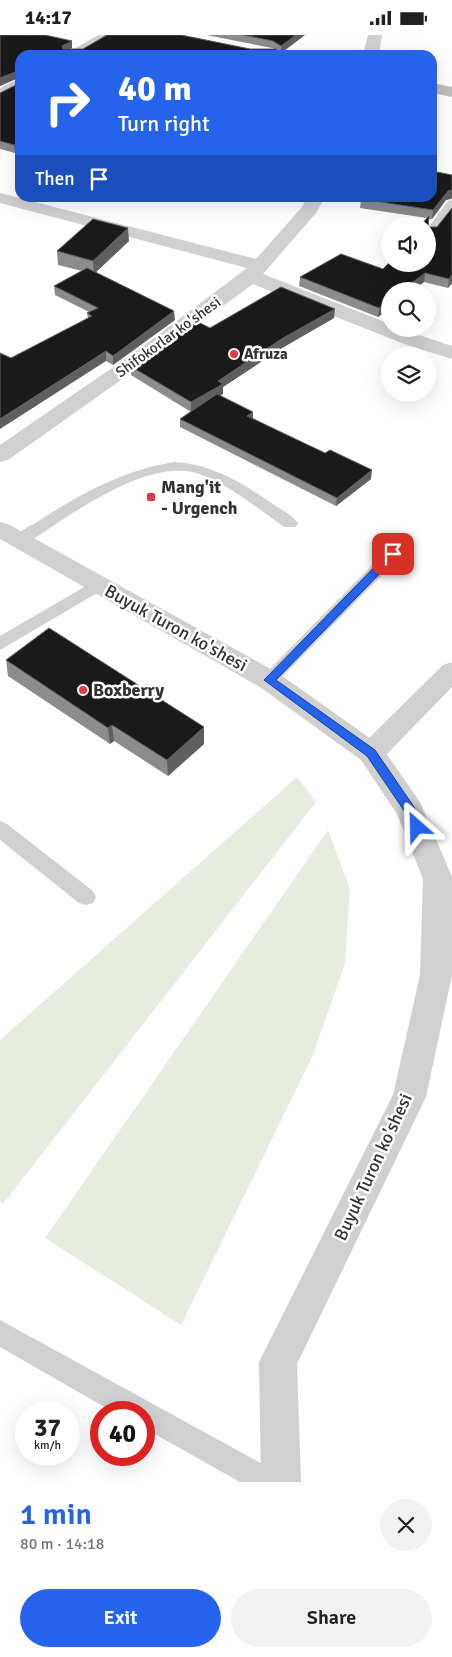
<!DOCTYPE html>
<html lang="en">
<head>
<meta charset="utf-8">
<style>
  body { margin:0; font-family:Signika,sans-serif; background:#f2f2f2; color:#202124; height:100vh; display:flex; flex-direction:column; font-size:19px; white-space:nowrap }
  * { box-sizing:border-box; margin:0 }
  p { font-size:16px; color:#757577 }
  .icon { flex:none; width:28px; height:28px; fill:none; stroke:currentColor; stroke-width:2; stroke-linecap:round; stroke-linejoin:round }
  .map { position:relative; height:1447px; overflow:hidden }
  .side { display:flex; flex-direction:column; background:#fff; flex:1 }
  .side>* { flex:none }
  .hud { position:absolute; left:15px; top:15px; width:422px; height:152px; border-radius:15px; box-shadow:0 5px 20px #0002; background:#2563eb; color:#fff; overflow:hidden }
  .buttons { position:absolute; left:381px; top:182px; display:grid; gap:10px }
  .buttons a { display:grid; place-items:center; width:55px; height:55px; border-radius:50%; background:#fff; box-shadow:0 5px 20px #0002; font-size:25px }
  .speed { position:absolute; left:15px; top:1366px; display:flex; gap:10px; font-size:25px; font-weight:700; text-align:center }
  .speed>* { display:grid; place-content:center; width:65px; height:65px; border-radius:50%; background:#fff; box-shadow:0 5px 20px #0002; line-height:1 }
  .speed small { font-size:12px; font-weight:400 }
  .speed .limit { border:8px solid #d22; background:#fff; color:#111 }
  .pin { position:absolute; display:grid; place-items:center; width:42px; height:42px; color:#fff; margin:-21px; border-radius:10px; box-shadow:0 2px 8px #0006 }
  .me { position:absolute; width:55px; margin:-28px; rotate:335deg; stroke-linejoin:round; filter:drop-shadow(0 0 4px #0008) }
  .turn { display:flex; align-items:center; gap:18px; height:105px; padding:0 20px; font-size:22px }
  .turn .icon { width:65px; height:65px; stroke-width:2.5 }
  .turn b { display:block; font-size:35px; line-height:42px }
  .then { display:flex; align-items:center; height:48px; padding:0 20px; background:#0003; gap:10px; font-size:19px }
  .round { display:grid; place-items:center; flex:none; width:52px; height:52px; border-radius:26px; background:#f2f2f2 }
  .headline { display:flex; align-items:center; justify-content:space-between; height:85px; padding:0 20px }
  h1 { font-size:30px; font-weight:600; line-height:38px; color:#2563eb }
  .cta { display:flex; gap:10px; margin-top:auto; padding:10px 20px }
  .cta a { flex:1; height:58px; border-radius:30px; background:#2563eb; color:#fff; font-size:20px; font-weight:600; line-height:58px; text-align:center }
  .cta a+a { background:#f2f2f2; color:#202124 }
  .status { display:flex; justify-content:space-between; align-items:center; height:35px; padding:0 25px; background:#fff; direction:ltr }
  .status svg { height:14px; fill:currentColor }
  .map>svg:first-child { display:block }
  .green { fill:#e6ecdf }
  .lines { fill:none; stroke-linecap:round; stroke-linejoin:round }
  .service { fill:#d0d0d0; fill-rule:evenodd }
  .minor { fill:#d0d0d0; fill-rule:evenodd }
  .tertiary { fill:#d0d0d0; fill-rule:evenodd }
  .secondary { fill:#bdbdbd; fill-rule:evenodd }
  .wall { fill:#8c8c8c }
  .shaded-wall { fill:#5f5f5f }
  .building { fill:#1a1a1a; stroke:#5f5f5f }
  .route { fill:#2563eb; stroke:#184099 }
  .poi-dot { fill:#e63946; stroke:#fff; stroke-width:2 }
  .labels { text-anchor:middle; stroke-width:5; stroke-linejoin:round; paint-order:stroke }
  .far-street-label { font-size:15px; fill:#333; stroke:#fff }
  .far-poi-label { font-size:15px; font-weight:bold; fill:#333; stroke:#fff; text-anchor:start }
  .poi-label { font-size:18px; font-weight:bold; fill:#333; stroke:#fff; text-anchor:start }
  .street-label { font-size:18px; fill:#333; stroke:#fff }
</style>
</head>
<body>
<div class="status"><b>14:17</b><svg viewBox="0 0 49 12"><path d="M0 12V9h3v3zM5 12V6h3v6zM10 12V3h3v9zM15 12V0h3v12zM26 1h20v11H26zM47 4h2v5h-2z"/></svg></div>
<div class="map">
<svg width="452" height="1447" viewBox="0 0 452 1447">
  <rect width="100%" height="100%" fill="#fff"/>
  <path class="green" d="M297 742 316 767 3 1169 0 1167V1005Z
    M328 795 350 854 345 929 312 1022 181 1290 45 1203Z"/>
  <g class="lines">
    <path class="service" d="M452 165V177L436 199H428V193L448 166Z
      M174 427C215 430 240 447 273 469 281 475 293 480 298 488L296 492H284C257 473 230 450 199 439 147 421 68 482 26 509H14L12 505C18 496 31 491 40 485 82 458 124 435 174 427Z
      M393 514 399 515 401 519 399 523 275 649 269 651 263 649 260 645 263 641 387 515Z
      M98 544 104 546 106 550 104 554 0 615V601Z
      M0 786 7 789 93 856 96 862 93 868 86 870 79 868 0 805Z
      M0 1285 277 1437 281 1447H240L144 1393V1378H115L0 1312Z"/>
    <path class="minor" d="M98 0H116L83 20H64Z
      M368 0H382L379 20H363Z
      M20 43V54L0 64V53Z
      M0 158 256 224 302 172 307 162H325L316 178 263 239 390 289V294H401L452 311V324L407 310 253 249 152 323 8 425 0 427V410L138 315 247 233 0 168Z
      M452 627V652L381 725 371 728 361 725 357 718 361 711 443 630Z"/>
    <path class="tertiary" d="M0 487 8 489 278 638 381 711 420 767 452 842V940L426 1062 297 1329 301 1447H261L259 1327 393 1060 420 940 423 844 397 779 361 725 260 652 0 504Z"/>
    <path class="secondary" d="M432 48 452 52V62L432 58Z"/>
  </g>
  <path class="wall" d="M0 0H45L72 6V13L70 14H83L107 0H181L250 14H274L272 13 206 0H305L281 18 277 16V20H20V42L0 51Z
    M20 48 15 118 0 114V58Z
    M452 140V164L446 165 432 184H429L428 192H437L452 173V248L448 253 424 247 378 282 299 251 300 242 383 234 427 183 360 173 361 164Z
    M129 206 96 237 175 285 113 330 106 326 11 323 88 283 87 278 89 277 55 260 54 251 82 236 58 230 57 216Z
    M334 283 282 313 223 352V359L220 361 253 377V383L371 444 336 471 180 392V384L191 377 131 340 130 331 210 293Z
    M6 625 204 692V709L168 741 114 706 110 709 8 641Z"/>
  <path class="shaded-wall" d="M296 0H305L281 18V11Z
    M72 6V13L63 18 62 11Z
    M277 14V20H270Z
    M20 35V42L0 51V43Z
    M20 106V114L15 118 14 110Z
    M452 155V163L446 165 432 184 433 175 448 156Z
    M128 193 129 206 94 239 93 226Z
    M425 238 424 247 412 256H401Z
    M452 240V248L448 253 449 244Z
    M390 265V273L378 282 379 273Z
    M335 274 334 283 282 313 223 352V359L191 377V367L218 346 283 303Z
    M174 276 175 285 113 330V321Z
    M106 316V326L0 394V384Z
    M253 377V385L247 381Z
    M372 435 371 444 336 471 337 463Z
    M112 690 114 706 110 709 108 693Z
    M204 692V709L168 741 167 725Z"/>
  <path class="building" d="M0 0H45L72 6 62 11 63 14H83L107 0H181L250 14H277L270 20H20V35L0 43Z
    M243 0H296L281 11 273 6Z
    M20 48V106L14 110 0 106V58Z
    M432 136 452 140V155L448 156 433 175 361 164V162H432Z
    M452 173V240L449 244 425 238 401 256H390V265L379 273 300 242 341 219 383 234 390 227V229H428V191H420L429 181 428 192H437Z
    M93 184 128 193 93 226 57 216Z
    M87 233 174 276 113 321 106 316 0 384V318L11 323 92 281 87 278 98 273 54 251Z
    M281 252 335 274 283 303 218 346 223 349 191 367 130 331 194 285 210 293Z
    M217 359 253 377 247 381 325 418 330 415 372 435 337 463 180 384Z
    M49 593 204 692 167 725 112 690 108 693 6 625Z"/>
  <path class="route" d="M393 516 398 519 396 522 276 645 375 715 414 772 423 792 417 797 413 796 405 777 367 721 264 645 389 517Z"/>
  <g class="poi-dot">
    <circle cx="234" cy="319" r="5"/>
    <rect x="146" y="457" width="10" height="10" rx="2.5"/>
    <circle cx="83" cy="655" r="5"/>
  </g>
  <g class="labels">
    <g class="far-street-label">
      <text transform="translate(168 302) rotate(-36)" y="5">Shifokorlar ko'shesi</text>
    </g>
    <g class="far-poi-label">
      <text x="244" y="324">Afruza</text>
    </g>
    <g class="poi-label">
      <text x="161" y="458">Mang'it<tspan x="161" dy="21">- Urgench</tspan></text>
      <text x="93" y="661">Boxberry</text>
    </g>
    <g class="street-label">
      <text transform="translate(176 593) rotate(29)" y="6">Buyuk Turon ko'shesi</text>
      <text transform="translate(373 1132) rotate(-65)" y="6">Buyuk Turon ko'shesi</text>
    </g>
  </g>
</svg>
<div class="buttons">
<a><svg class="icon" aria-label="sound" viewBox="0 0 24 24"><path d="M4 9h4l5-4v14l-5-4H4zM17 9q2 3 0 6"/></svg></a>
<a><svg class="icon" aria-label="search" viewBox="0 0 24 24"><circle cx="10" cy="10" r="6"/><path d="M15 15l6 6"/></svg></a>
<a><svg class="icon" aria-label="layers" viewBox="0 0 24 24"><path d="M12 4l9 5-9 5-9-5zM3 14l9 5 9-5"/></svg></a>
</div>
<div class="speed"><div>37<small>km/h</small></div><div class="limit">40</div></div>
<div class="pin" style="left:393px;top:519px;background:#d93025"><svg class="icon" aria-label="arrive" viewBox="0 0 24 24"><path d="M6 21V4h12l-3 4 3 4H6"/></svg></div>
<svg class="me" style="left:417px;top:792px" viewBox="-20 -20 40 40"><path d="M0-17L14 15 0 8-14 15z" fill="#2563eb" stroke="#fff" stroke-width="4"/></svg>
<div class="hud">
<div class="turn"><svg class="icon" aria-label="right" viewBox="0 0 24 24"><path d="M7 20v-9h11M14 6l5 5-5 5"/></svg><div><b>40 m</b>Turn right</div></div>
<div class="then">Then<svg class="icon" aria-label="arrive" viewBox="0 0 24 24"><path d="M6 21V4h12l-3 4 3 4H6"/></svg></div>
</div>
</div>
<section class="side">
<div class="headline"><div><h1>1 min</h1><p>80 m · 14:18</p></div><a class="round"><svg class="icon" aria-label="close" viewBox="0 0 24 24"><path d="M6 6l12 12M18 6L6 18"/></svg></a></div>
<div class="cta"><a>Exit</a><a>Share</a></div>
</section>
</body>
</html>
